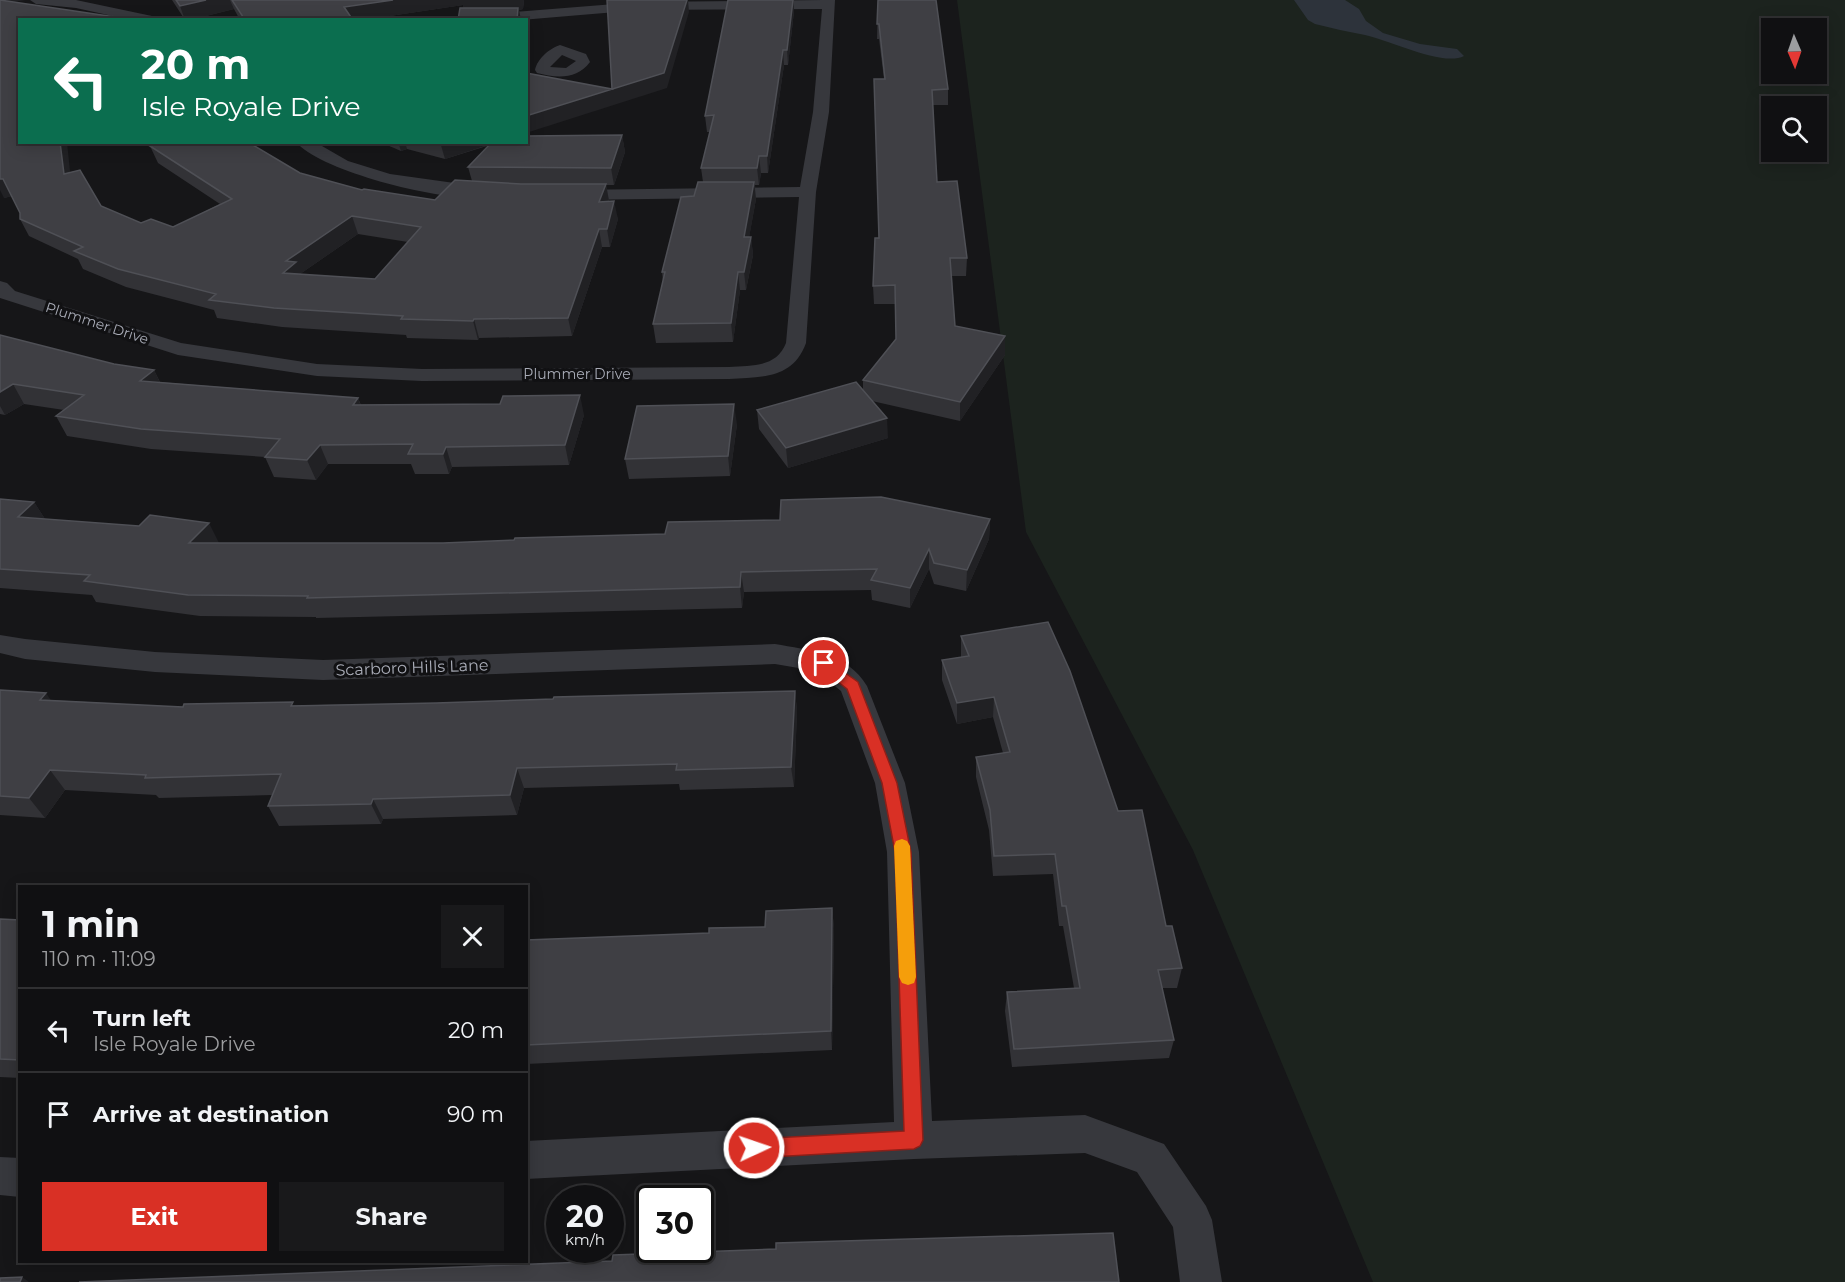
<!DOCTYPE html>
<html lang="en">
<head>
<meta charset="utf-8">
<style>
  body { margin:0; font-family:Montserrat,sans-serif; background:#19191b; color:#f1f3f6; height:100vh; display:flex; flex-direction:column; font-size:22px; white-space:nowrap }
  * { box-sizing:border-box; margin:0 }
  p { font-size:20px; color:#9c9d9f }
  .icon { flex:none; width:33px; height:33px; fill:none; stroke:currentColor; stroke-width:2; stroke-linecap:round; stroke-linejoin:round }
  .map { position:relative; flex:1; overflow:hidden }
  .panel { position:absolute; left:18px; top:885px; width:510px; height:378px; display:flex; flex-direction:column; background:#101012; border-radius:0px; box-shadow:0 3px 15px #0003,0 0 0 2px #303032 }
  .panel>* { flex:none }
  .top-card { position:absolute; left:18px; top:18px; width:510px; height:126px; border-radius:0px; box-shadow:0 3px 15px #0003,0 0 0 2px #303032; background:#0b6e4f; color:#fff; overflow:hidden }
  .needle { width:39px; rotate:178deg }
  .controls { position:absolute; left:1761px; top:18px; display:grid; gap:12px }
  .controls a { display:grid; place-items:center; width:66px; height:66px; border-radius:0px; background:#101012; box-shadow:0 3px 15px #0003,0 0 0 2px #303032; font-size:30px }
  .speed { position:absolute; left:546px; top:1185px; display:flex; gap:12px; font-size:30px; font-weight:700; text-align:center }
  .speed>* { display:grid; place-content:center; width:78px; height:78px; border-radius:50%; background:#101012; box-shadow:0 3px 15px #0003,0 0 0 2px #303032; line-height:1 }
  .speed small { font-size:15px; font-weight:400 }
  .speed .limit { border:3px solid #111; border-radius:9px; background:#fff; color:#111 }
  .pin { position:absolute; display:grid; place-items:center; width:51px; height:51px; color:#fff; margin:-26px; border:3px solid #fff; border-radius:50%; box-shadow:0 2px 6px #0007 }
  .me { position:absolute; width:66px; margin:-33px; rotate:87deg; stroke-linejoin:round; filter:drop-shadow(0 0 4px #0008) }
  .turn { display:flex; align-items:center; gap:21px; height:126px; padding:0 24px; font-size:27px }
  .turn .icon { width:78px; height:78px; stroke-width:2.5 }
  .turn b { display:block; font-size:42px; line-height:51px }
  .round { display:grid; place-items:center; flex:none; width:63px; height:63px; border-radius:0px; background:#19191b }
  .overview { display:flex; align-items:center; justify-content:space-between; height:102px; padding:0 24px }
  h1 { font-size:36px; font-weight:700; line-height:45px }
  .primary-button { display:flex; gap:12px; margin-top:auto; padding:12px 24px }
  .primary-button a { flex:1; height:69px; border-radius:0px; background:#d93025; color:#fff; font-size:24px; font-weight:700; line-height:69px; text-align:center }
  .primary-button a+a { background:#19191b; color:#f1f3f6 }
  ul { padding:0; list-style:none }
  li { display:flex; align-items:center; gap:18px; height:84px; padding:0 24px; border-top:2px solid #303032 }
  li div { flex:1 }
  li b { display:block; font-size:22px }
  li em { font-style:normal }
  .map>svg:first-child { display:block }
  .green { fill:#1c231e; fill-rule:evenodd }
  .water { fill:#2d333b }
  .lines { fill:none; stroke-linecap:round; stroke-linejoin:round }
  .street { fill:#37383d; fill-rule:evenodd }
  .wall { fill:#323236; fill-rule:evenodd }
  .shaded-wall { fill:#212124 }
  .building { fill:#3f3f44; stroke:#4f5056; stroke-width:1.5; fill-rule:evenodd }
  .route { fill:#d93025; stroke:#8d1f18; stroke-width:1.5 }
  .slow { fill:#f59e0b }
  .labels { text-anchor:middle; stroke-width:6; stroke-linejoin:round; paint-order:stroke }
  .far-street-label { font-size:14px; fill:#a9acb7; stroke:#111113 }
  .street-label { font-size:16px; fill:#a9acb7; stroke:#111113 }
</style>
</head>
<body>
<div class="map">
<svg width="1845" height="1282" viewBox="0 0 1845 1282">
  <rect width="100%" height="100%" fill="#161618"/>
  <path class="green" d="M957 0H1845V1282H1373L1193 850 1026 532ZM1772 28H1816V74H1772ZM1772 106H1816V152H1772Z"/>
  <path class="water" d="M1294 0H1345L1359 9 1366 21 1383 33 1420 44 1457 49 1464 56C1443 67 1389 40 1365 35 1348 32 1332 28 1315 24L1308 20Z"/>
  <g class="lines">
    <path class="street" d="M30 0H76L152 16 158 20H131L76 8 36 4Z
      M823 0H835L829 112 816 192 806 343C793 379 762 377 729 379L422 381 317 376 178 355 0 298V281L7 283 15 291 181 343 317 364 422 369 729 367C752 365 776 368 786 343L799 197 572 200 566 199 563 195 566 191 572 190 800 187 813 112 822 9 640 10 521 20H460L466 16 640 2Z
      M560 45 586 54 590 62C577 80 556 78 537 73L535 70C537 59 550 48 560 45ZM562 55 576 61 566 68 550 67Z
      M296 142H315L348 161 390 174 483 187 489 188 491 192 489 196C452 205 321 172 296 142Z
      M0 635 25 639 155 652 323 660 775 644C808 650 848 653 867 686L905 783 919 852 932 1121 1085 1115 1164 1144 1206 1206 1212 1220 1222 1282H1180L1173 1227 1137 1172 1085 1153 914 1159 526 1179V1141L894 1122 887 852 875 783 841 691 816 671 775 664 323 680 155 672 25 659 0 653Z
      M0 1157 20 1158V1197L0 1195Z"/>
  </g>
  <path class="wall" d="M172 0H524L523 9 519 10 521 20H458L464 8 463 5 363 20H240L234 9 190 20H185Z
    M728 0H794V11L788 65H784L768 173H761L759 185H755L756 199 749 237H751L753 255 746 290H740L733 342 656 343 653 324 663 282 662 272 694 196 703 182 701 168 710 132H707L705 116Z
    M878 0 948 89V105H933L937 182 967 258 966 276H952L955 326 1005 336V355L960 421 872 401 888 438 788 468 759 429 757 410 863 391V380L896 339 895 304H874L873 286 879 238 884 79 879 39H877Z
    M14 2 70 173 101 206 141 223 173 227 220 204 158 163 150 146 161 144 160 142H248L300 173 362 190 435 200 472 181 468 167 490 145 445 159 407 149 401 151 380 142H526L622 135 625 152 614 185H606L609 201 618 219 610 247H602L572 336 479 338 478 340 407 338 406 335 282 327 217 318 214 310 126 287 83 269 78 259 29 236 20 219V213L12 196 4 198ZM358 234 408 242 375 279 300 274Z
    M0 335 114 364 154 370 160 382 358 398 361 405 584 415 569 465 452 467 449 474H415L411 464H328L316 480 274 477 265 457 151 449 67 436 56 416 64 410 24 404 5 415 0 414Z
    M737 424 730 476 629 479 625 459Z
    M0 499 34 502 45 519 219 543H443L665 534 990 519 989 539 966 591 934 584 929 569 910 608 872 600 871 590 744 592 742 608 316 618V617L200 616 96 602 92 595 0 588Z
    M961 636 1118 811 1166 926 1182 968 1177 988H1162L1174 1040 1169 1058 1012 1067 1005 1011 1007 992 1074 988 1063 926H1059L1053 874 993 876 989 830 976 777V757L1003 753 993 717 957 724 942 680V660L961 657Z
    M0 690 50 700 183 707 436 703 795 691 797 711 794 787 680 790 679 784 524 788 517 815 383 819 381 824 279 826 268 806 272 795 159 798 156 795 65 790 45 818 0 815Z
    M832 908 834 928 832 1050 526 1064V940L709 933 765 927Z
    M0 919 20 920V1078L0 1077Z"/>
  <path class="shaded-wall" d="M0 0H26L0 4Z
    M206 0H230L234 9 190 20H185L180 6Z
    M393 0H524L523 9 519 10 521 20 465 14 463 5 363 20H348L344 7Z
    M687 0H688L689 12 667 88 526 133V116L664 73Z
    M793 0 794 11 788 65 787 50Z
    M783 50 784 65 768 173 767 156Z
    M622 135 625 152 614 185 611 168Z
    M60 142H67L72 191 64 174Z
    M398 142H405L407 149 401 151Z
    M440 142H497L445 159Z
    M759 156 761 173 759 185 757 168Z
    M0 179H3L12 196 4 198 0 190Z
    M754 182 756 199 746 255 744 237Z
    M606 184 609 201 603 219 599 202Z
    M614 201 618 219 610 247 607 229Z
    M352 216 358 234 300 274 283 273 286 261Z
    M599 229 602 247 572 336 568 318Z
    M751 237 753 255 746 290 744 272Z
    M738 272 740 290 733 342 731 323Z
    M474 319 479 338 478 340 473 321Z
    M1005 336V355L960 421V402Z
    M154 370 163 389 140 381Z
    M13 384 24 404 5 415 0 406V392Z
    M580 395 584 415 569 465 565 445Z
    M358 398 365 418 353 405Z
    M734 404 737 424 730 476 728 456Z
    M887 418 888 438 788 468 786 448Z
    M320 445 328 464 316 480 307 460Z
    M446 447 452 467 449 474 443 454Z
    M34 502 47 522 18 517Z
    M990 519 989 539 966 591 967 570Z
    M209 523 219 543H189Z
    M929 549V569L910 608V588Z
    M741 572 744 592 742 608 740 587Z
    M795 691 797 711 794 787 791 767Z
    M46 693 60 714 40 700Z
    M994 697 993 717 957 724V703Z
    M517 768 524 788 517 815 510 795Z
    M50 770 65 790 45 818 29 798Z
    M373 799 383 819 381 824 371 804Z
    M832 908 834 928 832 1050 831 1031Z
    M22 1277 29 1282H20Z"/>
  <path class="building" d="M0 0 122 18 125 20H20V142H60L64 174 80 170 101 206 141 223 151 219 173 227 232 199 150 146 164 143 163 142H248L300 173 362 190 364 189 435 200 455 180 521 184H606L599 202 614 201 607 229H599L568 318 474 319 473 321 401 319 403 316 274 308 209 300 216 294 118 269 74 251 83 247 20 219V213L3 179H0ZM352 216 421 227 375 279 283 273 296 262 286 261Z
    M176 0H206L180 6Z
    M232 0H393L344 7 353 20H289L288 18 279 20H245Z
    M607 0H687L664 73 526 116V73L612 89Z
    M728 0H793L787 50H783L767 156H759L757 168H701L714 115 705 116Z
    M878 0H936L948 89 932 90 937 182 957 181 967 258H950L955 326 1005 336 960 402 863 380 896 339 895 285 873 286 875 238H879L874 79H885L879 24H877Z
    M460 8H518L517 20H458Z
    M622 135 611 168 468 167 492 142H526V136Z
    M698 182H754L744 237H751L744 272H738L731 323 653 324 665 272H662L681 197 694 196Z
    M0 335 114 364 154 370 140 381 358 398 353 405 500 404 503 396 580 395 565 445 446 447 443 454H408L413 444 320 445 307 460 265 457 280 439 141 429 56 416 84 395 13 384 0 392Z
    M856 382 887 418 786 448 757 410Z
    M734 404 728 456 625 459 637 406Z
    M881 497 990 519 967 570 934 563 929 549 910 588 871 580 877 569 741 572 740 587 307 598 308 596 188 595 84 581 90 575 0 569V499L34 502 18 517 139 526 150 515 209 523 189 543H443L514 540 515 538 665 534 668 522 780 520 781 500Z
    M1048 622 1070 671 1118 811 1142 810 1166 926H1172L1182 968 1158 970 1174 1040 1014 1049 1007 992 1080 988 1066 906H1062L1055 854 994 856 990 810 976 757 1010 752 994 697 957 703 942 660 969 656 961 636Z
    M0 690 46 693 40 700 183 707 184 704 293 702 291 706 436 703 553 699 554 697 795 691 791 767 676 770 677 764 517 768 510 795 373 799 371 804 268 806 281 774 145 778 146 775 50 770 29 798 0 796Z
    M832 908 831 1031 526 1045V940L709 933V928L765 927 766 911Z
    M0 919 20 920V1060L0 1059Z
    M1113 1233 1119 1282H79L612 1261 613 1255 776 1249V1243Z
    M22 1277 20 1282H0V1278Z"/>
  <path class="route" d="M824 658 858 682 897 783 911 852 923 1140 920 1146 914 1149 754 1158 747 1155 745 1148 747 1141 754 1139 904 1131 895 852 882 783 847 689 819 667 817 663 819 660Z"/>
  <path class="slow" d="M902 839 907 841 910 846 916 977 914 983 908 985 902 983 899 977 894 846 896 841Z"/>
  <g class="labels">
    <g class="far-street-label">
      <text transform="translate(97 323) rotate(18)" y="5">Plummer Drive</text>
      <text x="577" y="379">Plummer Drive</text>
    </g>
    <g class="street-label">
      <text transform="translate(412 667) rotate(-2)" y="6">Scarboro Hills Lane</text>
    </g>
  </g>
</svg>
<div class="controls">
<a><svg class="needle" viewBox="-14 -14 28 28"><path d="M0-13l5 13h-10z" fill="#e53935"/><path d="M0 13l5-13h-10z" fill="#9c9d9f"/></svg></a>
<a><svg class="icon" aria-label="search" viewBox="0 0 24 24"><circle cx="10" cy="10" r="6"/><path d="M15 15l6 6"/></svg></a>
</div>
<div class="speed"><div>20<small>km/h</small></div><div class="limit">30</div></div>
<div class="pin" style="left:824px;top:663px;background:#d93025"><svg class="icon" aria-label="arrive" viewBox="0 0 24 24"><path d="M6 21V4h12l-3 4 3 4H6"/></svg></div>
<svg class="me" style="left:754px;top:1148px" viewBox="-20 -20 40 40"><circle r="17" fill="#d93025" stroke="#fff" stroke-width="3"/><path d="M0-11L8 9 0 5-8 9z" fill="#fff"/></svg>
<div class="top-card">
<div class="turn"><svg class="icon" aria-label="left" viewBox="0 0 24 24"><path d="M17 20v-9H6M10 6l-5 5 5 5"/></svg><div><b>20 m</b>Isle Royale Drive</div></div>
</div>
<section class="panel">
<div class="overview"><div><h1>1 min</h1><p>110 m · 11:09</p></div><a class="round"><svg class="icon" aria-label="close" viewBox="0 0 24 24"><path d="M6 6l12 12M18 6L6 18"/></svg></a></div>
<ul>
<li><svg class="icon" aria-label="left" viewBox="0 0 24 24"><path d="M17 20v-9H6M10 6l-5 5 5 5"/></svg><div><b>Turn left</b><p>Isle Royale Drive</p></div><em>20 m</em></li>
<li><svg class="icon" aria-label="arrive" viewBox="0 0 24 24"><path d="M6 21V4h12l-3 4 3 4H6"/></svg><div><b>Arrive at destination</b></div><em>90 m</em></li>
</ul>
<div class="primary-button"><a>Exit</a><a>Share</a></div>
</section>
</div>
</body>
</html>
